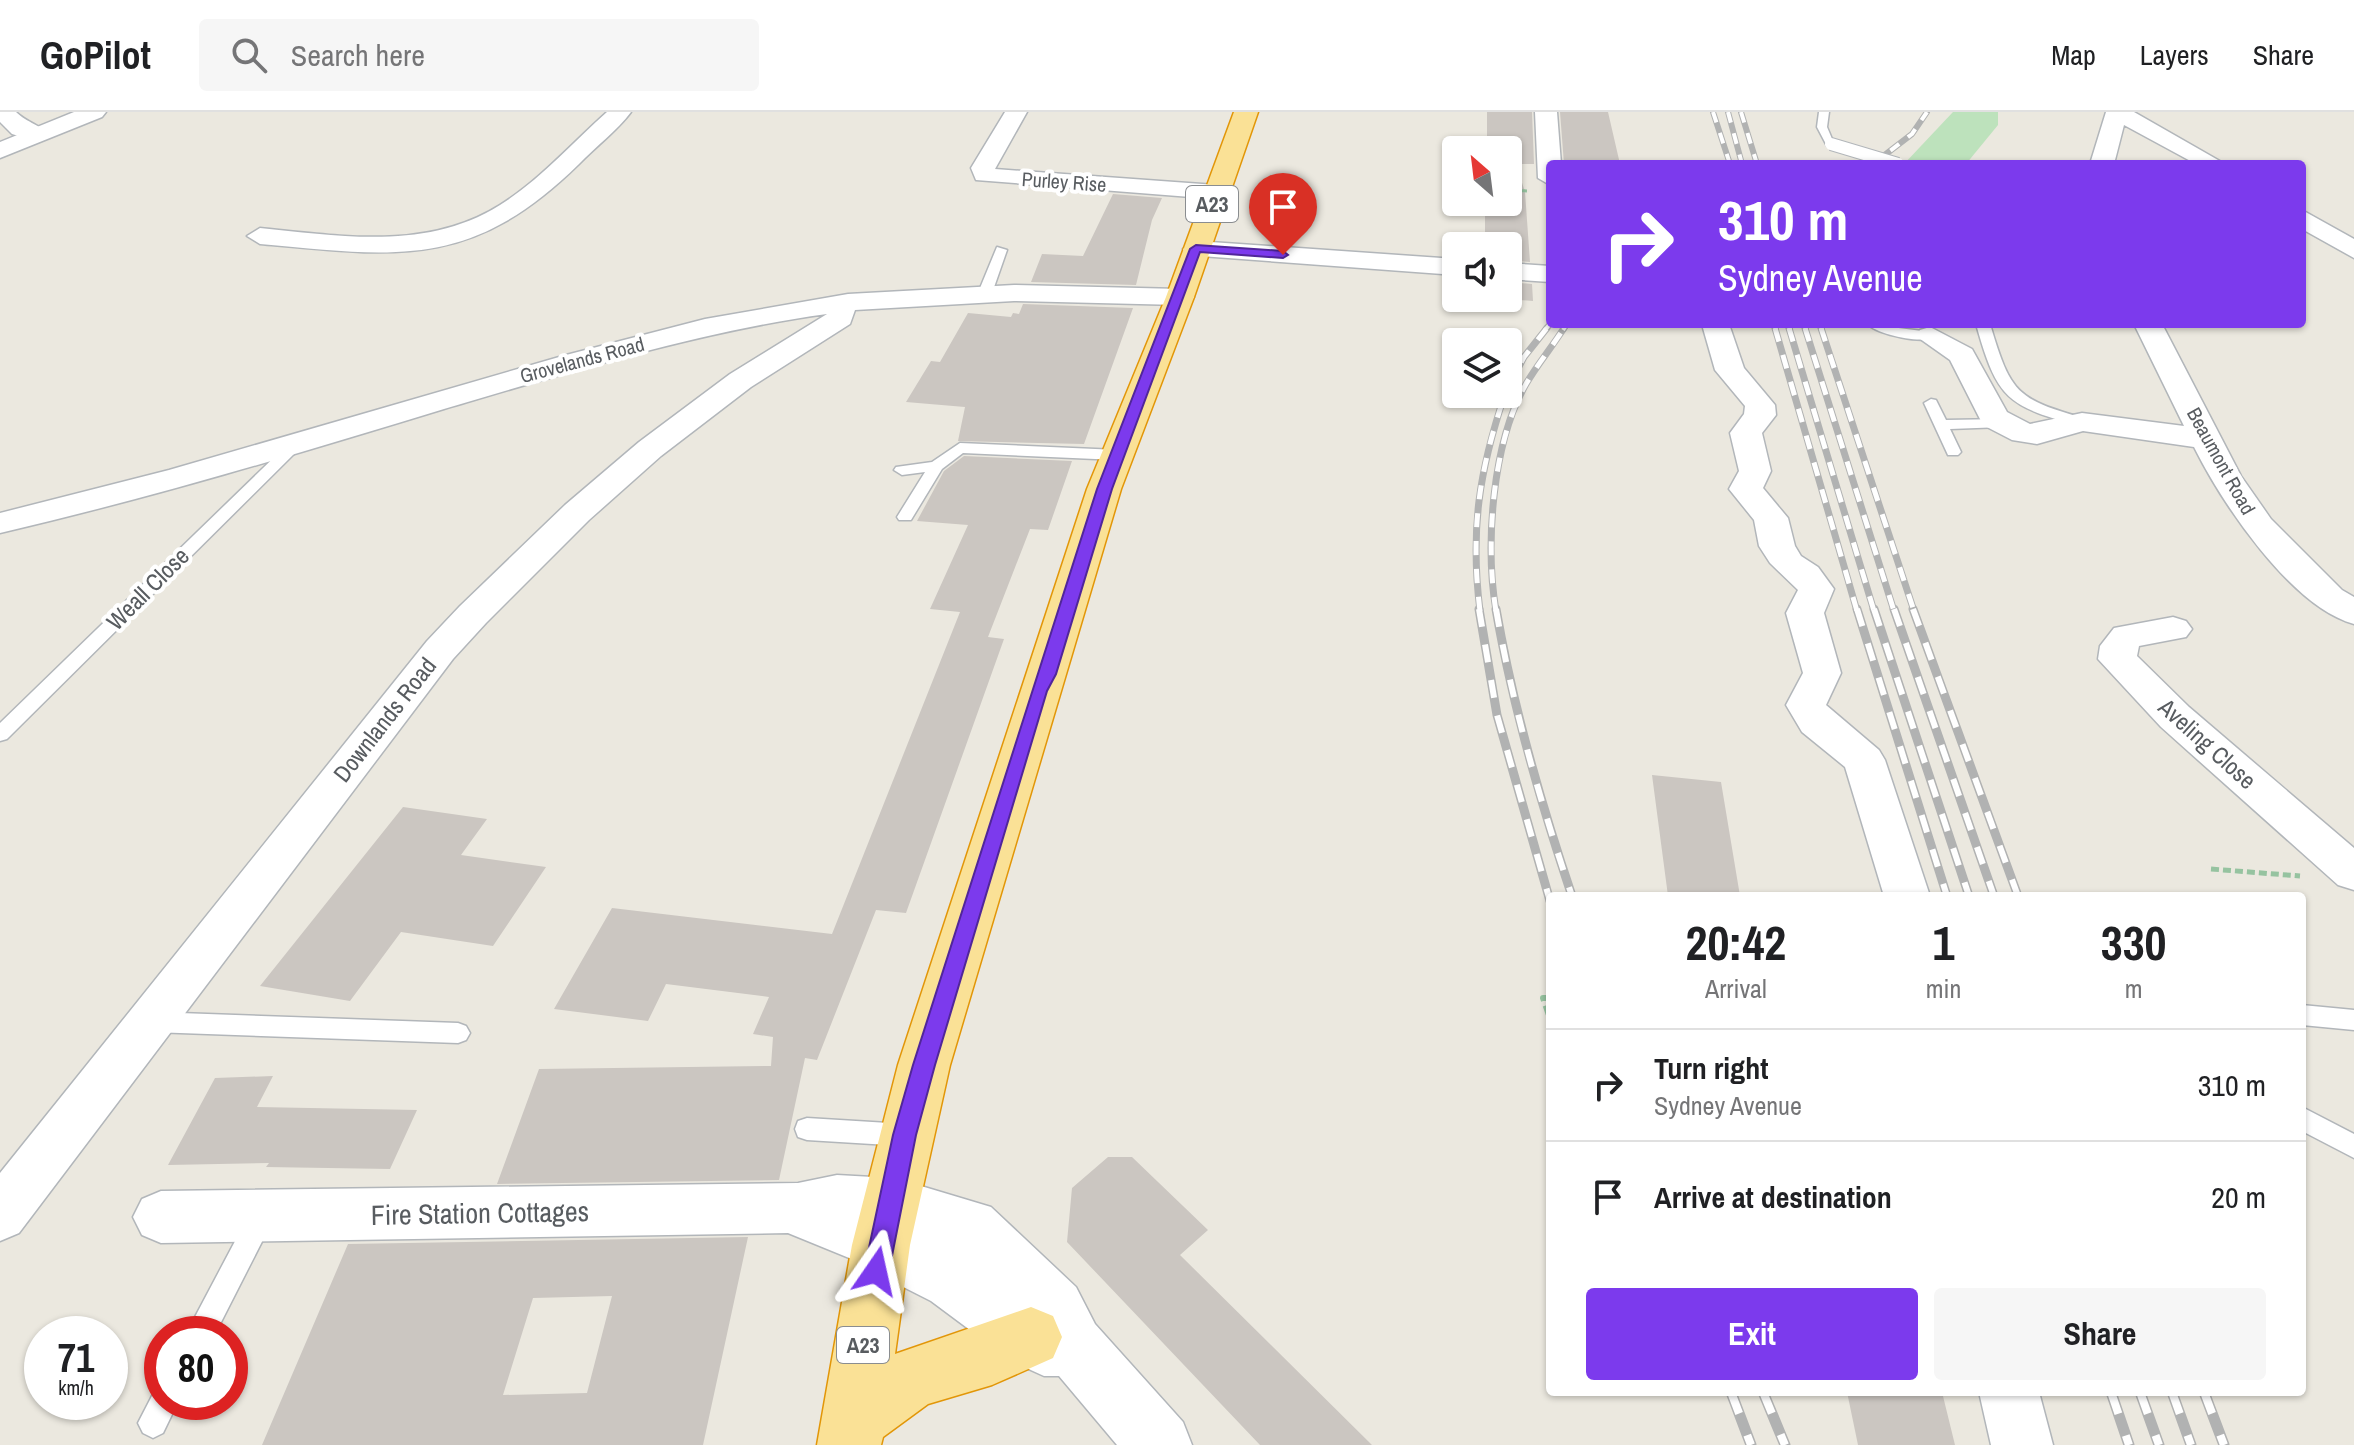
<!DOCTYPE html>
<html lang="en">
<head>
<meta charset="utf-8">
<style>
  body { margin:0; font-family:"Archivo Narrow",sans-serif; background:#f6f6f6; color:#202124; height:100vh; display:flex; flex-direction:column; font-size:30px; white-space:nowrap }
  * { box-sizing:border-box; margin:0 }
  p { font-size:26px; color:#757577 }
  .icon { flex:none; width:44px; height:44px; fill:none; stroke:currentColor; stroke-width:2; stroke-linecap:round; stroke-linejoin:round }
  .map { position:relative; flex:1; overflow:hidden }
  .sheet { position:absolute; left:1546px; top:780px; width:760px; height:504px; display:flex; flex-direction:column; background:#fff; border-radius:8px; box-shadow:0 2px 6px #0004 }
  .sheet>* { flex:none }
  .hud { position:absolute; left:1546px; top:48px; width:760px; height:168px; border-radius:8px; box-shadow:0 2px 6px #0004; background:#7c3aed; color:#fff; overflow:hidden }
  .needle { width:52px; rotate:332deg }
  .fabs { position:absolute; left:1442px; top:24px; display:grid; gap:16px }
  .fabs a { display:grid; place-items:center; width:80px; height:80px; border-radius:8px; background:#fff; box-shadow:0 2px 6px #0004; font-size:40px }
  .speed { position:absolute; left:24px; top:1204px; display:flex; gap:16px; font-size:40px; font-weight:700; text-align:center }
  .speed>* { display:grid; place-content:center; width:104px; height:104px; border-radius:50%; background:#fff; box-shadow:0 2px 6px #0004; line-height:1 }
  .speed small { font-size:20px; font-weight:400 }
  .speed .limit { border:12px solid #d22; background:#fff; color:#111 }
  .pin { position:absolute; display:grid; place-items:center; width:68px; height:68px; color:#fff; margin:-82px -34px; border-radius:50% 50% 50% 0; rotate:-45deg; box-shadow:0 0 8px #0007 }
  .pin .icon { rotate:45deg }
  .me { position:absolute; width:88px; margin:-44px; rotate:11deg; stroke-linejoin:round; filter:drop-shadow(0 0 6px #0008) }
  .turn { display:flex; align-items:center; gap:28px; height:168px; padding:0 40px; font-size:36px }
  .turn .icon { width:104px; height:104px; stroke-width:2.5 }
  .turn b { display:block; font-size:56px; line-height:68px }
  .eta { display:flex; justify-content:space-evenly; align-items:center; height:136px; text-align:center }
  .eta b { font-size:48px; font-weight:700; line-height:56px }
  .cta { display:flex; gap:16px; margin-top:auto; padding:16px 40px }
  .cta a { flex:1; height:92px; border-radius:8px; background:#7c3aed; color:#fff; font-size:32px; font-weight:700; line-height:92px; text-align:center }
  .cta a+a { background:#f6f6f6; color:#202124 }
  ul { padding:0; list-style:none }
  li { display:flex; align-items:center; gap:24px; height:112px; padding:0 40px; border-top:2px solid #e0e0e0 }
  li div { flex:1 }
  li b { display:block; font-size:30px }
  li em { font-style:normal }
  header { display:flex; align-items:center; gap:48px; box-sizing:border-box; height:112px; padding:0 40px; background:#fff; border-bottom:2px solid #e0e0e0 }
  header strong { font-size:38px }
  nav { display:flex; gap:44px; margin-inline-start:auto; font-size:28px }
  .search { width:560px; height:72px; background:#f6f6f6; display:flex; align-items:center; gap:20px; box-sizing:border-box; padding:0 28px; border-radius:8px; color:#757577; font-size:30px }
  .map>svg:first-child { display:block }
  .green { fill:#bde2bc }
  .building { fill:#cbc6c1; fill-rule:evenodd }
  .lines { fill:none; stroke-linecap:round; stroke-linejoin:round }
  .service-casing { stroke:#b2b6ba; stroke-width:3 }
  .minor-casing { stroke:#b2b6ba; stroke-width:3 }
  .tertiary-casing { stroke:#b2b6ba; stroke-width:3 }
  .trunk-casing { stroke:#e29608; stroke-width:3 }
  .path-far2 { stroke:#96c3a0; stroke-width:3; stroke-dasharray:5 2; stroke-linecap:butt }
  .path-far1 { stroke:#96c3a0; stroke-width:5; stroke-dasharray:8 4; stroke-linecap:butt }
  .path { stroke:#96c3a0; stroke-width:6; stroke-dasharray:10 5; stroke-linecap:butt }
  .service { fill:#fff; fill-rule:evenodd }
  .minor { fill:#fff; fill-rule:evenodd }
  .tertiary { fill:#fff; fill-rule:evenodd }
  .trunk { fill:#fae196; fill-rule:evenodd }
  .rail-far3-casing { stroke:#b1b2b2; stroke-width:6 }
  .rail-far2-casing { stroke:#b1b2b2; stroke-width:7 }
  .rail-far1-casing { stroke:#b1b2b2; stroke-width:9 }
  .rail-casing { stroke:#b1b2b2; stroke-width:11 }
  .rail-far3 { stroke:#fff; stroke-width:4; stroke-dasharray:11; stroke-linecap:butt }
  .rail-far2 { stroke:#fff; stroke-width:5; stroke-dasharray:14; stroke-linecap:butt }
  .rail-far1 { stroke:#fff; stroke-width:6; stroke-dasharray:18; stroke-linecap:butt }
  .rail { stroke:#fff; stroke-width:8; stroke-dasharray:23; stroke-linecap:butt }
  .service-bridge-casing { stroke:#b2b6ba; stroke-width:14; stroke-linecap:butt }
  .service-bridge { stroke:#fff; stroke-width:12 }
  .route { fill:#7c3aed; stroke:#51269a; stroke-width:2 }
  .labels { text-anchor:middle; stroke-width:8; stroke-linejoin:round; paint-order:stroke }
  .far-street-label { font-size:20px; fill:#585c60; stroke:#fff }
  .shield { fill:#fff; stroke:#8a8d90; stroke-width:2 }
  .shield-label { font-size:22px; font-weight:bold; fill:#585c60 }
  .street-label { font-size:24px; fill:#585c60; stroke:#fff }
  .near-street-label { font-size:28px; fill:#585c60; stroke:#fff }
</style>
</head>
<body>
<header>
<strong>GoPilot</strong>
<div class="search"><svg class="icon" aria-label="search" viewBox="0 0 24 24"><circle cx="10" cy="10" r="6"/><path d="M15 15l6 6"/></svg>Search here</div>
<nav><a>Map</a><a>Layers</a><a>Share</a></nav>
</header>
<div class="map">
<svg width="2354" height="1333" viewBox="0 0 2354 1333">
  <rect width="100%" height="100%" fill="#ebe8df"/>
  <path class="green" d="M1953 0H1998V13L1966 52H1904Z"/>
  <path class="building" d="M1487 0H1532L1534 52H1516L1525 80 1530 150 1508 148V134H1485V91L1508 90V38H1487Z
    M1560 0H1608L1620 52H1564Z
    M1113 82 1162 86 1152 108 1136 173 1031 170 1042 142 1083 144Z
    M1508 170 1532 172 1533 189 1493 186H1508Z
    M1023 192 1133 196 1084 332 958 329 965 295 906 290 931 249 940 250 968 201 1011 205 1013 201 1019 202Z
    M964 344 1072 349 1048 418 1030 417 988 525 1004 527 906 801 876 798 817 948 805 946 779 1068 497 1072 539 957 771 954 773 925 753 922 769 885 666 872 648 909 554 897 612 796 832 822 960 500 930 497 968 413 917 409 944 359Z
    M1652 663 1721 670 1740 784H1668Z
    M403 695 487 707 461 743 546 755 493 834 401 820 350 889 260 874Z
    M273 964 257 995 417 998 390 1057 266 1055 269 1051 168 1053 215 966Z
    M1108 1045H1132L1208 1118 1180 1143 1372 1333H1260L1067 1130 1072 1076Z
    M748 1125 703 1333H262L348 1132ZM612 1184 587 1281 503 1283 533 1186Z
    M1847 1280H1942L1955 1333H1858Z"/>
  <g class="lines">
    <defs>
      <path id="service" d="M1819 0H1829L1827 15 1835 34H1827L1817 15Z
        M997 135 1007 138 992 181 980 184 978 181Z
        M1867 212 1930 220 1937 224C1924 233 1879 223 1867 212Z
        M1976 212H1990C2011 283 2017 287 2087 307V313L2082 314C2007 295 1997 287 1976 212Z
        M1931 287 1936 288 1946 308 2003 307 2010 311 2003 315 1950 317 1961 340 1958 343H1948L1924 291Z
        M296 327 301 329V335L7 627 0 629V611L291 329Z
        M960 331 1118 338 1126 343 1118 348 963 341 942 357 911 408H899L897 405 925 360 902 363 894 358 896 355 932 350Z
        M2302 893 2354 898V918L2302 913Z
        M152 900 458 911 466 914 470 921 466 928 458 931 152 920 144 917 140 910 144 903Z
        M2302 995 2354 1022V1046L2302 1019Z
        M807 1006 905 1012 914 1015 918 1023 914 1031 905 1034 807 1028 798 1025 795 1017 798 1009Z
        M260 1096 269 1099 273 1108 215 1222H186L251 1099Z
        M162 1276V1290H178L163 1321 153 1326 143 1321 138 1311 154 1280Z"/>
      <path id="minor" d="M0 0H16C26 10 44 15 49 23L38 30 12 22 0 10Z
        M607 0H631C617 19 595 35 579 52 472 157 399 145 260 132L247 124 260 116C341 124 427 139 500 93 540 68 572 31 607 0Z
        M1005 0H1027L995 57 1216 73 1228 80 1216 87 976 68 971 56Z
        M1535 0H1557L1561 52H1550V73L1538 66Z
        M2106 0H2134L2225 52H2196L2124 13 2114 52H2090Z
        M2302 98 2354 127V146L2302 117Z
        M1196 129 1456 147V163L1187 143 1183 137Z
        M1508 151 1550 154V170L1508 167Z
        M1014 173 1180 177 1190 179 1194 185 1190 191 1180 193 1014 189 855 198 850 212 751 275 661 344 589 408 486 511 453 547 19 1121 0 1129V1061L427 529 460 494 565 393 639 330 730 262 827 202C696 220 570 260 444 297 297 342 150 386 0 421V401L169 358 566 243 705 207 848 182Z
        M1705 212H1729L1744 256 1775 293 1776 303 1762 321 1771 359 1763 376 1788 406 1795 434 1801 444 1818 455 1834 477 1824 501 1841 561 1826 593 1879 638 1885 648 1930 784H1884L1845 655 1802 620 1786 593 1803 561 1786 501 1798 478 1770 451 1759 434 1754 408 1729 377 1739 359 1730 321 1744 302 1745 294 1715 258 1703 216Z
        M2134 212H2162L2241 364 2271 407 2342 478 2354 485V512C2291 495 2222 391 2194 335L2083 319 2037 332 2012 328 1983 313 1950 248 1916 224 1920 218 1930 215 1972 237 2007 300 2030 312 2082 301 2184 314Z
        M2173 505 2186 509 2192 517 2186 525 2139 534 2137 544 2189 595 2354 736V778L2338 773 2161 615 2098 547 2100 534 2114 516Z
        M837 1063 891 1066 910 1073 918 1091 910 1109 898 1113 909 1133 901 1152 881 1159 788 1121 161 1131 142 1123 133 1105 142 1087 161 1079 798 1071Z
        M1979 1280H2039L2053 1333H1991Z"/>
      <path id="tertiary" d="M74 0H106L102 5 0 46V30Z
        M891 1065 991 1095 1076 1175 1095 1212 1183 1310 1192 1333H1117L1059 1264H1044L1013 1250 931 1189 860 1153 852 1133 860 1113 871 1109 862 1091 871 1072Z"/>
      <path id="trunk" d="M1234 0H1258L1194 185 1121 377 950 953 910 1133 895 1242 1031 1195 1053 1204 1062 1225 1053 1246 992 1273 928 1292 883 1325 881 1333H817L852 1133 898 953 1087 377 1166 185Z"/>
    </defs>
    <use href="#service" class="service-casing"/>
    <use href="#minor" class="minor-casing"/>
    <use href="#tertiary" class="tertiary-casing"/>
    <use href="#trunk" class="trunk-casing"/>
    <path class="path-far2" d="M1445 75 1456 76
      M1508 78 1529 79"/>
    <path class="path-far1" d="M2211 757 2300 764"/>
    <path class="path" d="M1550 886H1543L1550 906"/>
    <use href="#service" class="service"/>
    <use href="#minor" class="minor"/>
    <use href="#tertiary" class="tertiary"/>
    <use href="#trunk" class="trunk"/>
    <defs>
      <path id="rail-far3" d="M1713 0 1730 52
        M1728 0 1742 52
        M1741 0 1757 52
        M1873 52 1912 22 1927 0
        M1774 212 1776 218
        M1788 212 1790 218
        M1804 212 1806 218
        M1820 212 1822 218
        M1545 218 1550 212
        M1563 218 1567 212"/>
      <path id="rail-far2" d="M1775 216 1857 499
        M1789 216 1874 499
        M1805 216 1894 499
        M1821 216 1914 499
        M1508 275 1524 245 1547 216
        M1480 499C1470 418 1479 359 1505 282
        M1496 499C1485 433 1492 331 1526 272 1537 253 1552 235 1564 216"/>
      <path id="rail-far1" d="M1479 497 1497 603 1550 789
        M1496 497C1513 596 1540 689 1572 784
        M1857 497 1947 784
        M1874 497 1969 784
        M1894 497 1994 784
        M1913 497 2018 784"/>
      <path id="rail" d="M1731 1280 1751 1333
        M1763 1280 1785 1333
        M2111 1280 2129 1333
        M2140 1280 2159 1333
        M2172 1280 2191 1333
        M2204 1280 2224 1333"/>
    </defs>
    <use href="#rail-far3" class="rail-far3-casing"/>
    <use href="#rail-far2" class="rail-far2-casing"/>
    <use href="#rail-far1" class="rail-far1-casing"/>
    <use href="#rail" class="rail-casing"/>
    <use href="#rail-far3" class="rail-far3"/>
    <use href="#rail-far2" class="rail-far2"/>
    <use href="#rail-far1" class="rail-far1"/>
    <use href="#rail" class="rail"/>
    <defs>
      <path id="service-bridge" d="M1831 32 1898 52"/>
    </defs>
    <use href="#service-bridge" class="service-bridge-casing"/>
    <use href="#service-bridge" class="service-bridge"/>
  </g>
  <path class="route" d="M1196 133 1283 139 1288 143 1283 146 1200 140 1112 377 1056 562 1047 579 935 953 916 1023 889 1159 885 1167 876 1170 868 1167 864 1159 893 1023 913 953 1097 377 1190 137Z"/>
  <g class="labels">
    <g class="far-street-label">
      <text transform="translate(1064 70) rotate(4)" y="7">Purley Rise</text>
      <text transform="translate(582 248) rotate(-15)" y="7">Grovelands Road</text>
      <text transform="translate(2221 349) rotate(61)" y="7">Beaumont Road</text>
    </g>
    <g class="shield">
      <rect x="1186" y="74" width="52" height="36" rx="6"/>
      <rect x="837" y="1215" width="52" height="36" rx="6"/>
    </g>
    <g class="shield-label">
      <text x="1212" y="100">A23</text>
      <text x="863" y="1241">A23</text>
    </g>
    <g class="street-label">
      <text transform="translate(148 477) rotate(-45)" y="8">Weall Close</text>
      <text transform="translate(385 608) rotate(-52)" y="8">Downlands Road</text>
      <text transform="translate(2207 632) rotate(42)" y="8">Aveling Close</text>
    </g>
    <g class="near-street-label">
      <text transform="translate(480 1101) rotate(-1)" y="10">Fire Station Cottages</text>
    </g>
  </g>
</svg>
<div class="fabs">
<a><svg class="needle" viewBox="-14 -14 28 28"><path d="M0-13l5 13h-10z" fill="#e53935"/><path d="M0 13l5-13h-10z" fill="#757577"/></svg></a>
<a><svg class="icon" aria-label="sound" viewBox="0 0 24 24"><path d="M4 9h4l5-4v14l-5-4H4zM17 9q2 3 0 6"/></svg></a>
<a><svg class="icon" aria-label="layers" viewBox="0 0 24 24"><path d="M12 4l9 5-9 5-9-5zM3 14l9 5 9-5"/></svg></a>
</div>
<div class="speed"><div>71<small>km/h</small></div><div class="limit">80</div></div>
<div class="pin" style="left:1283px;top:143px;background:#d93025"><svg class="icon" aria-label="arrive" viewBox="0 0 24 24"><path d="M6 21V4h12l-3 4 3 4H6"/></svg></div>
<svg class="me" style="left:876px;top:1159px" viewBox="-20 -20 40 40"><path d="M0-17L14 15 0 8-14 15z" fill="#7c3aed" stroke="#fff" stroke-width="4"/></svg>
<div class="hud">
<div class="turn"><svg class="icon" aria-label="right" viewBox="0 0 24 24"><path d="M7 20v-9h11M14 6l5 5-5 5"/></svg><div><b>310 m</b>Sydney Avenue</div></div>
</div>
<section class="sheet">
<div class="eta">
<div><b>20:42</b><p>Arrival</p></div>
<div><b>1</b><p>min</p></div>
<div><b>330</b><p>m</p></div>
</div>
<ul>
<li><svg class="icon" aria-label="right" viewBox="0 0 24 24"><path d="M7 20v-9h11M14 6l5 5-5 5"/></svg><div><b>Turn right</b><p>Sydney Avenue</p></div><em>310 m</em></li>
<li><svg class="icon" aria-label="arrive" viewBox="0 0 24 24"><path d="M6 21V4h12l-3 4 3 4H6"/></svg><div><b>Arrive at destination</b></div><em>20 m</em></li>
</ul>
<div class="cta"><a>Exit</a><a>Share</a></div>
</section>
</div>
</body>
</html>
